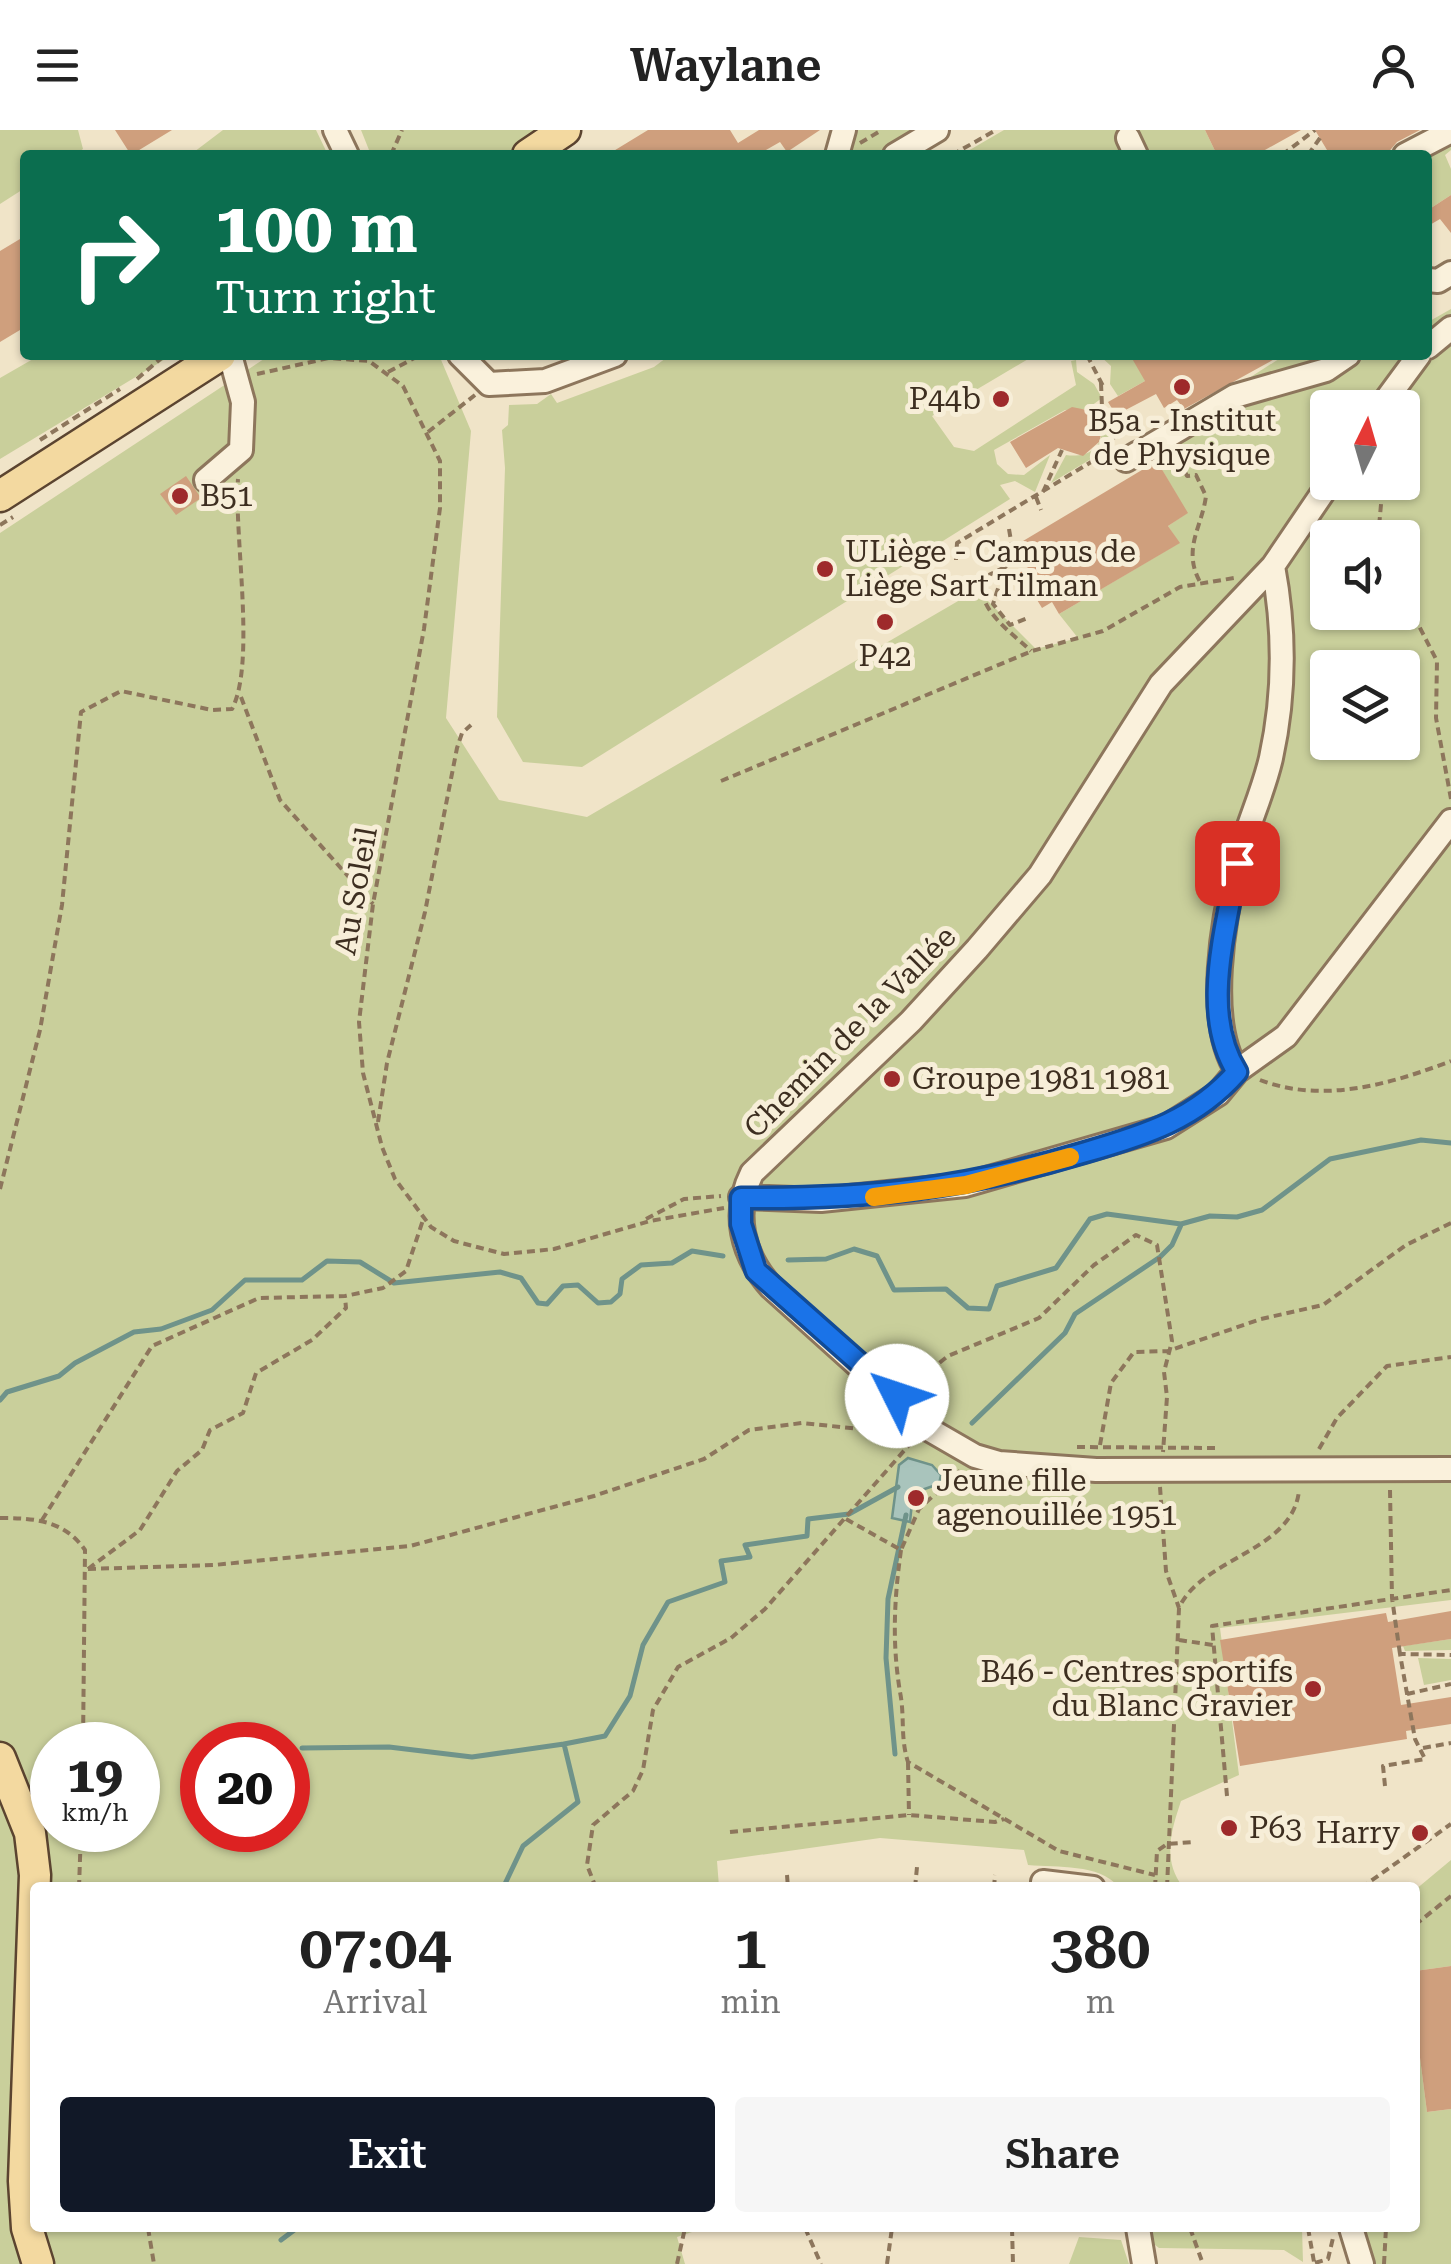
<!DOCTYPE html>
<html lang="en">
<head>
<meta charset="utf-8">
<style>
  body { margin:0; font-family:"Roboto Serif",serif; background:#f6f6f6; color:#222; height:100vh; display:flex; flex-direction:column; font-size:38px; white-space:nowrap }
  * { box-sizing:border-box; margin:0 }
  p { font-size:32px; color:#767676 }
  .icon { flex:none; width:55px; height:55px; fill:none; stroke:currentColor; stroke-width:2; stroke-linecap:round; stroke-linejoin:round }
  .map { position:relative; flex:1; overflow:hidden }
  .panel { position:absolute; left:30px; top:1752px; width:1390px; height:350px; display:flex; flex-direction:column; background:#fff; border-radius:10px; box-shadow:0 2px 8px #0004 }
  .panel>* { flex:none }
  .banner { position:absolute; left:20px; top:20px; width:1412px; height:210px; border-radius:10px; box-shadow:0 2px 8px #0004; background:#0b6e4f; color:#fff; overflow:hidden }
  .needle { width:65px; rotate:5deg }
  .controls { position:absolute; left:1310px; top:260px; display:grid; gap:20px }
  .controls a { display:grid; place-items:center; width:110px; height:110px; border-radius:10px; background:#fff; box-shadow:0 2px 8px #0004; font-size:50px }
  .speed { position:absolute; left:30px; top:1592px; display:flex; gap:20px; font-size:50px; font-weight:700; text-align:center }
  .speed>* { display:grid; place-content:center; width:130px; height:130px; border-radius:50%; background:#fff; box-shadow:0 2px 8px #0004; line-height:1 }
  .speed small { font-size:25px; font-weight:400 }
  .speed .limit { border:15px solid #d22; background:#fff; color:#111 }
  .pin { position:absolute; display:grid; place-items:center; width:85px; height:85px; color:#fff; margin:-42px; border-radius:20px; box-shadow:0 5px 15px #0006 }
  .me { position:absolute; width:110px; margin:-55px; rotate:311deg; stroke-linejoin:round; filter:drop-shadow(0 0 8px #0008) }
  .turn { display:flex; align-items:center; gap:35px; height:210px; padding:0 30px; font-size:45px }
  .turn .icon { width:130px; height:130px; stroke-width:2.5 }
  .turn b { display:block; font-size:70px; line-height:85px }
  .eta { display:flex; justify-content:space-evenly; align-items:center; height:170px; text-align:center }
  .eta b { font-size:60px; font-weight:600; line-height:70px }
  .cta { display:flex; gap:20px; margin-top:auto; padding:20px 30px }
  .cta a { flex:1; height:115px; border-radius:10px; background:#111827; color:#fff; font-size:40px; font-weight:600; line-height:115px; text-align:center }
  .cta a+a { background:#f6f6f6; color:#222 }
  header { display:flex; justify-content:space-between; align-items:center; height:130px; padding:0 30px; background:#fff; font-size:45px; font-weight:600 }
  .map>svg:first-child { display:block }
  .green { fill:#c9cf9b; fill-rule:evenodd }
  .water { fill:#a9c4bc; stroke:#6f938a; stroke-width:2.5 }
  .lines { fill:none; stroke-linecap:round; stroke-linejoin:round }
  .stream { stroke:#6f938a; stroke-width:5 }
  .building { fill:#cf9f7d }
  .minor-casing { stroke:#8d765c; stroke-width:28 }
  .major-casing { stroke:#5b4430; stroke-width:35 }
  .path { stroke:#8d765c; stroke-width:4; stroke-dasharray:8 5; stroke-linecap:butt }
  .minor { stroke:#faf1dc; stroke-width:22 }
  .major { stroke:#f3d9a0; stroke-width:30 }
  .route-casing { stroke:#114b97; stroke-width:25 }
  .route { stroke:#1a73e8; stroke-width:18 }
  .slow { stroke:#f59e0b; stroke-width:18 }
  .poi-dot { fill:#9e2a2b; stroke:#f7eed8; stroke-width:4 }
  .labels { text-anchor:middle; stroke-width:10; stroke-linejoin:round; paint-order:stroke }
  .poi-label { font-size:30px; fill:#3d2e20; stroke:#f7eed8; text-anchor:start }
  .street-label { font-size:30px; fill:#3d2e20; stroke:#f7eed8 }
</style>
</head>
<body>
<header><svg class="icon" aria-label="menu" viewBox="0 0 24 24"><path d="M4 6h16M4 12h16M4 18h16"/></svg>Waylane<svg class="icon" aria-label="person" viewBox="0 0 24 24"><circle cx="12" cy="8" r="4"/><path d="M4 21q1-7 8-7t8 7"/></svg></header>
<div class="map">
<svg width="1451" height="2134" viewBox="0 0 1451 2134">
  <rect width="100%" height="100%" fill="#f0e4c8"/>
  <path class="green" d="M0 0H78L83 19 74 25H25V58L0 74Z
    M223 0H316L328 25H190Z
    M361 0H566L523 25H371Z
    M848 0H917L874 25H843Z
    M1004 0H1205L1217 25H961Z
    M1451 3V20L1445 25 1451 39V65L1428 80V25Z
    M1451 179V1470L1220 1498 1239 1645 1181 1671C1171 1701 1162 1730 1183 1757H1119C1098 1733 1058 1738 1028 1735L1024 1720 880 1708 717 1731 719 1757H47L9 1621 0 1612V403L270 225H439L471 301 446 588 499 670 587 687 977 460 1036 519 1078 508 1059 484 1179 413 1168 396 1187 383 1150 319 1236 269 1370 225H1428V192ZM1328 278H1402V352H1328ZM1328 408H1402V482H1328ZM1328 538H1402V612H1328ZM52 1615H138V1700H52ZM202 1615H288V1700H202Z
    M40 225H172L0 329V248Z
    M670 225H1035L932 286 954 317 974 321 1076 255 1071 231 1076 230 1077 242 1094 254 1102 268 1087 279 1065 280 994 320 997 334 1008 344 1024 345 1050 325 1035 362 1015 351 1000 355 1010 369 582 637 523 632 497 587 505 338 502 300 508 295 509 275 537 274 551 264 557 273 654 237Z
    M1099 225H1139L1145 251 1118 266 1110 254 1111 236Z
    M1285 225H1339L1218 268Z
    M1108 291 1111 317 1051 353 1066 325C1087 328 1105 318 1101 295Z
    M1451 1509V1520L1405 1521 1403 1516Z
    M1418 1528 1451 1529V1550L1424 1555Z
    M0 1650 19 1703 24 2134H0Z
    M1451 1730V1836L1415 1841V1760Z
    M1415 1889 1427 1982 1451 1979V2134H1373L1364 2098H1415Z
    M41 2098H704L677 2107 685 2134H53Z
    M1146 2098H1302L1303 2132 1284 2120 1159 2118 1146 2108Z
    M1079 2107 1121 2110 1129 2134H1069Z"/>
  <path class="water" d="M908 1328 932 1335 941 1345 939 1354 913 1363 910 1392 892 1388 899 1335Z"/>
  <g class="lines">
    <path class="stream" d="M788 1130 826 1129 854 1119 877 1126 894 1160 946 1159 968 1178 989 1179 997 1156 1056 1138 1090 1089 1107 1084 1181 1094 1210 1086 1237 1087 1262 1080 1330 1029 1421 1010 1451 1013
      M0 1270 7 1262 59 1246 75 1233 134 1202 161 1199 212 1180 245 1150H302L327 1131 360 1132 394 1153 500 1142 521 1148 538 1173 547 1174 563 1156 578 1155 598 1173 611 1172 620 1164 622 1149 641 1135 672 1133 692 1121 723 1126
      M972 1293 1065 1203 1075 1184 1160 1127 1172 1115 1181 1095
      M302 1618 389 1617 472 1627 564 1614
      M895 1624 886 1528 888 1469 906 1385
      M503 1758 523 1716 578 1672 564 1614 605 1606 630 1566 643 1515 668 1472 725 1452 721 1431 750 1427 745 1415 807 1406 808 1389 849 1384 898 1357
      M281 2110 297 2098"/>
  </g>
  <path class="building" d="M115 0H172L131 25Z
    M648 0H730L738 13 759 0H820L787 22 780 12 757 25H607Z
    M1205 0H1301L1256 25H1217Z
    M1315 0H1420L1397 12 1386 25H1330Z
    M1451 65V103L1440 89 1428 96V80Z
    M25 106V197L0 212V121Z
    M1130 225H1282L1184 279 1177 270 1164 278 1156 264 1116 285 1108 272 1145 251Z
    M1072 277 1107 284 1099 312 1083 326 1058 318 1026 338 1010 312Z
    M1157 331 1188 383 1168 396 1180 413 1059 484 1052 472 1042 478 1020 442 1030 436 1018 414Z
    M186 346 201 368 176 385 160 364Z
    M1451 1481V1509L1392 1518 1401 1575 1451 1567V1594L1406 1601 1407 1609 1240 1636 1220 1510 1386 1483 1388 1492Z
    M1451 1836V1979L1427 1982 1415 1889V1841Z"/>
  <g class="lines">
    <defs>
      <path id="minor" d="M335 0 347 25
        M1128 8 1136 25
        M837 25 844 0
        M895 25 937 0
        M1405 25 1451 1
        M1428 150 1438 151 1451 143
        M1428 217 1451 198
        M460 225 489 254 545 251 615 225
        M1380 278 1419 225
        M1149 317 1235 266 1326 240 1348 225
        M1126 330 1138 323
        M206 350 241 320 243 272 230 225
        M1330 352 1273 436 1161 554 1040 745 977 819 911 891 752 1043C732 1083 742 1125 771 1157L930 1300 975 1326 999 1333 1096 1340 1451 1339
        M1237 941C1205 891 1223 787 1238 731 1247 696 1263 663 1271 628 1285 564 1285 500 1273 436
        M741 1067 821 1070 965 1055 1166 997 1218 964 1237 941 1286 906 1451 691
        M1043 1752 1093 1758
        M1138 2098 1144 2134
        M1351 2098 1362 2134"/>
      <path id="major" d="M528 25 565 0
        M0 366 220 225
        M0 1628 30 1703 35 1745 24 2051 27 2098 38 2134"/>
    </defs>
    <use href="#minor" class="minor-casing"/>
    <use href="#major" class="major-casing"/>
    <path class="path" d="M860 13 882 0
      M391 25 402 0
      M952 25 996 0
      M1282 25 1315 0
      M1308 25 1320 8
      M1087 225 1104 258
      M388 242 420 225
      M257 244 329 228 369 231 403 256 440 331V378L424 499 373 774 359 892 363 943 382 1017 395 1049 431 1097 454 1111 504 1124 554 1119 650 1091 724 1078
      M137 249 165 225
      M1101 253 1102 277
      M1109 289 1117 311
      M428 302 475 265
      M40 310 120 259
      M1188 319 1180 331 1187 346 1196 345 1206 366C1202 397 1182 419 1200 452
      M1160 335 1180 331
      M1043 362 1062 320
      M1036 367 1041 380
      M0 395 13 387
      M1009 399 1014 429 1005 437 993 474 1010 495 1030 487
      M1378 408 1383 352
      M956 430 957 413 1106 323
      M1005 437 981 449C978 481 1010 501 1031 521
      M1402 463 1437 531 1436 588 1451 669
      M241 567 280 670 373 774
      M721 651 1032 521 1103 501 1180 457 1234 448
      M1260 950C1323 974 1391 954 1451 931
      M378 992 387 933 425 782 457 618 462 603 471 595
      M0 1059 40 900 62 775 81 582 121 561 212 580 232 579C256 533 234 407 238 349
      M646 1089 684 1069 721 1066
      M909 1257 948 1226 1039 1188 1094 1135 1136 1105 1157 1115 1172 1211 1164 1242 1167 1267 1163 1322
      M1100 1315 1111 1253 1134 1222 1168 1221 1261 1189 1323 1175 1406 1115 1451 1093
      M1077 1317 1217 1318
      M1319 1319 1337 1288 1387 1236 1451 1227
      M1160 1357 1166 1441 1179 1478
      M1390 1360 1392 1468 1400 1524
      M0 1388C34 1388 64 1390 85 1420L83 1615
      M846 1389 901 1420 919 1379 961 1340
      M42 1390 152 1216 259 1168 345 1166 383 1158 406 1141 423 1090
      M901 1420C894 1470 892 1513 900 1562 905 1587 900 1607 908 1632L1059 1721 1155 1745
      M88 1439 214 1435 410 1416 594 1366 704 1329 749 1300 802 1293 879 1301 910 1314
      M88 1439 140 1400 177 1341 202 1320 210 1300 243 1283 256 1243 312 1210 346 1178 345 1167
      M1179 1510 1213 1515
      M1407 1564 1451 1554
      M1423 1618 1451 1613
      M908 1632 909 1685
      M1385 1656 1383 1636 1425 1629 1415 1609 1400 1524 1451 1525
      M1227 1666 1212 1496 1451 1460
      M730 1702 909 1685 995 1692 1004 1689
      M787 1745 788 1758
      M79 1758 81 1700
      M596 1758 587 1735 593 1695 633 1661 643 1640 653 1580 678 1537 731 1508 765 1479 910 1314
      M915 1758 917 1737
      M994 1758 995 1745
      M1155 1758 1157 1721 1167 1714 1193 1712
      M1167 1758 1179 1478C1201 1428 1292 1422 1299 1361
      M1361 1758 1451 1694
      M1415 1795 1451 1766
      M148 2098 154 2134
      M805 2098 821 2134
      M1012 2098 1013 2134
      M1190 2098 1203 2134
      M1308 2098 1314 2132
      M1315 2133 1328 2129 1333 2108
      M677 2134 685 2098
      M887 2134 892 2098
      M1384 2134 1386 2098"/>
    <use href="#minor" class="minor"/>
    <use href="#major" class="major"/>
  </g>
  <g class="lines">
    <defs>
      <path id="route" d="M897 1266 756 1141 741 1094V1068C868 1069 963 1059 1086 1022 1145 1005 1196 989 1237 942 1199 882 1227 798 1237 733"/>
    </defs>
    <use href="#route" class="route-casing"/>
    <use href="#route" class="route"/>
    <path class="slow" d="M874 1067 966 1055 1070 1027"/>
  </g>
  <g class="poi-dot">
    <circle cx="1182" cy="257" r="10"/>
    <circle cx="1001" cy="269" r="10"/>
    <circle cx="180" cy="366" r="10"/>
    <circle cx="825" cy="439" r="10"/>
    <circle cx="885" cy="492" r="10"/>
    <circle cx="892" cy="949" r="10"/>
    <circle cx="916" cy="1368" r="10"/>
    <circle cx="1313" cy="1559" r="10"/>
    <circle cx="1229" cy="1698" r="10"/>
    <circle cx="1420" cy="1703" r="10"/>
  </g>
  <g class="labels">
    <g class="poi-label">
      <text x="981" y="279" text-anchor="end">P44b</text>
      <text x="1182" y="301" text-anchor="middle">B5a - Institut<tspan x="1182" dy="34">de Physique</tspan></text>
      <text x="200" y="376">B51</text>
      <text x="845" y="432">ULiège - Campus de<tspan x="845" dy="34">Liège Sart Tilman</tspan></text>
      <text x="885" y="536" text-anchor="middle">P42</text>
      <text x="912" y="959">Groupe 1981 1981</text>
      <text x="936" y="1361">Jeune fille<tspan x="936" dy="34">agenouillée 1951</tspan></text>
      <text x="1293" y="1552" text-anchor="end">B46 - Centres sportifs<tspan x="1293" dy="34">du Blanc Gravier</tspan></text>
      <text x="1249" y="1708">P63</text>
      <text x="1400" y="1713" text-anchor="end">Harry</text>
    </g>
    <g class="street-label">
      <text transform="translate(356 761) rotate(-80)" y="10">Au Soleil</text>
      <text transform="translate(850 902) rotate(-45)" y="10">Chemin de la Vallée</text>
    </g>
  </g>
</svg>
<div class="controls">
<a><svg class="needle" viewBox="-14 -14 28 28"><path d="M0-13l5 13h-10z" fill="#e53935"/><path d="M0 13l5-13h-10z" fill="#767676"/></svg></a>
<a><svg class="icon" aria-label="sound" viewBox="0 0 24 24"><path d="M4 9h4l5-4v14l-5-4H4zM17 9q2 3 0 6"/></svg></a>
<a><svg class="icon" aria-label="layers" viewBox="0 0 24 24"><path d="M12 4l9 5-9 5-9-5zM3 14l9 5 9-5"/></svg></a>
</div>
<div class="speed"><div>19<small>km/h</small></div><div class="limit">20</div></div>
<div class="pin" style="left:1237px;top:733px;background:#d93025"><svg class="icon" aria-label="arrive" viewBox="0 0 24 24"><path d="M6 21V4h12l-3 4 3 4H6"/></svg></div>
<svg class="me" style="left:897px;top:1266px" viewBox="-20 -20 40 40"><circle r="19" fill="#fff"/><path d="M0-13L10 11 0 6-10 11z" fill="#1a73e8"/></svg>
<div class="banner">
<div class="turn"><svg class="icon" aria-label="right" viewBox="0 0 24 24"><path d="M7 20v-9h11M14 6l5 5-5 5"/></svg><div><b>100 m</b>Turn right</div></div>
</div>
<section class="panel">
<div class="eta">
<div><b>07:04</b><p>Arrival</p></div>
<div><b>1</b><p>min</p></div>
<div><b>380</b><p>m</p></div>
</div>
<div class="cta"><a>Exit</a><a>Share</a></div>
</section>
</div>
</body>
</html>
